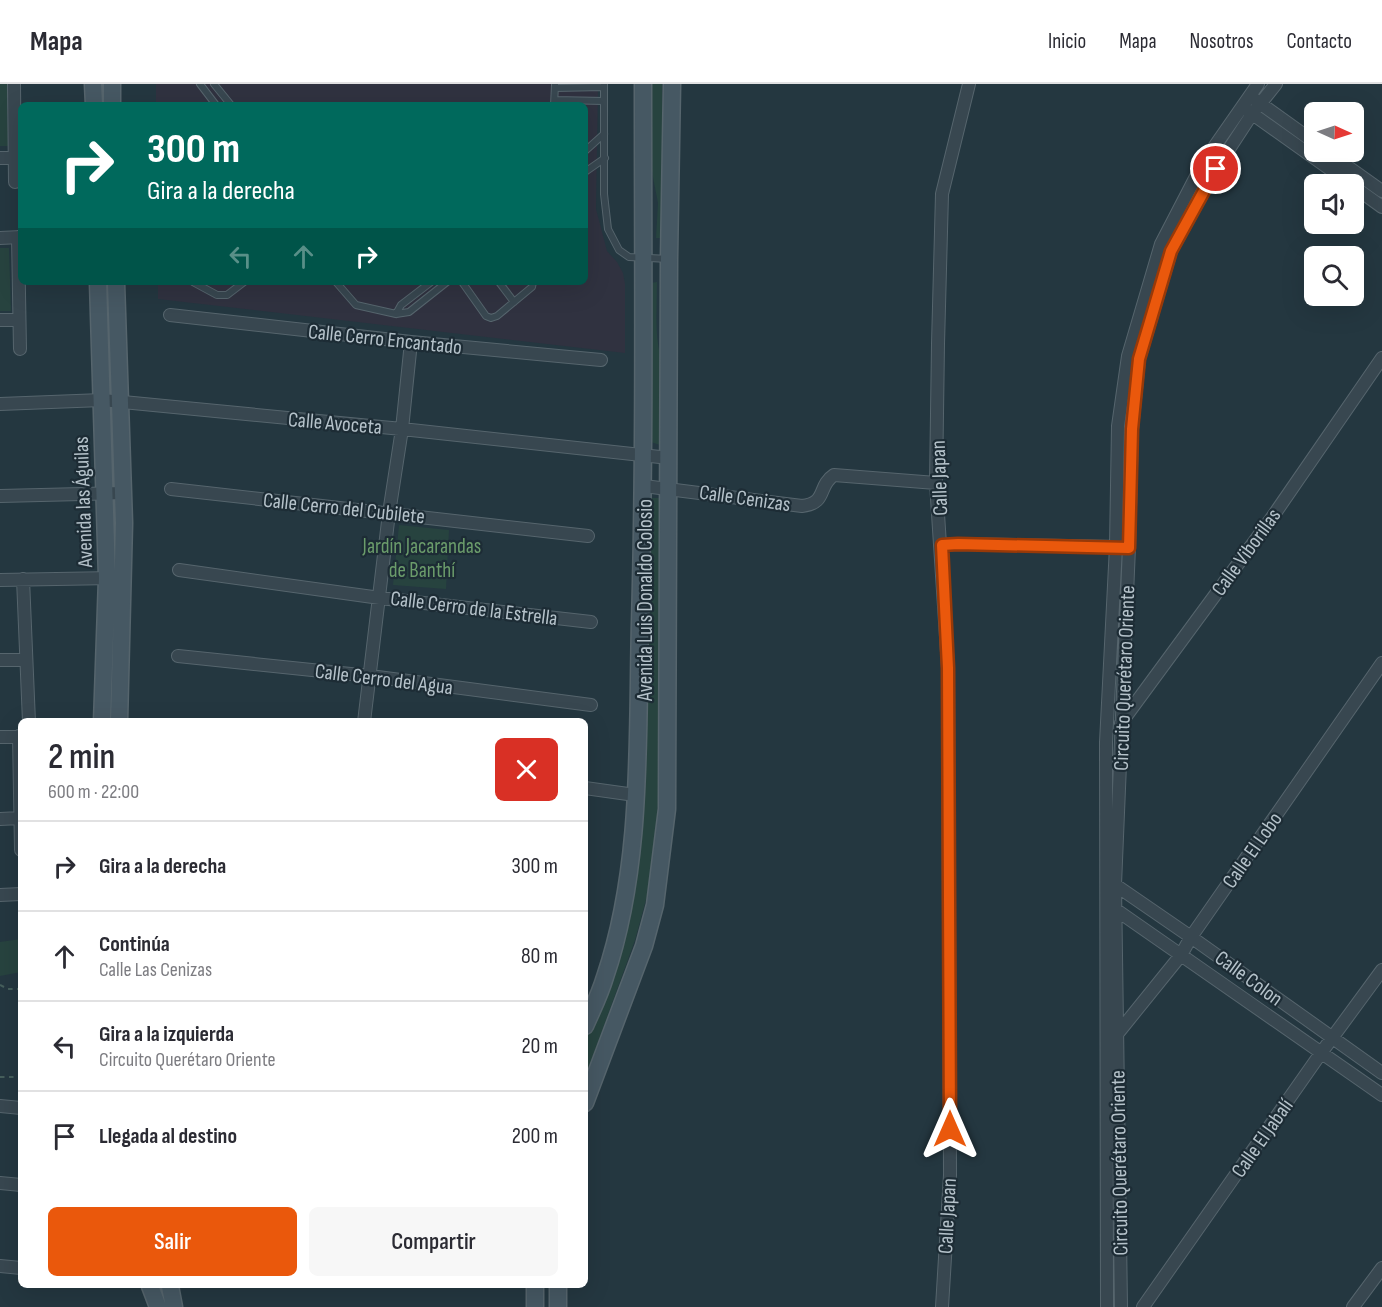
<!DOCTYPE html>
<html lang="es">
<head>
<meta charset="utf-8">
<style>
  body { margin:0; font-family:"Sofia Sans Condensed",sans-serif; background:#f7f7f7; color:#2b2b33; height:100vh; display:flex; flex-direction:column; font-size:22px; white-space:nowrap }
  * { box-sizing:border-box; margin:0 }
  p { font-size:20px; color:#7c7c81 }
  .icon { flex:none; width:33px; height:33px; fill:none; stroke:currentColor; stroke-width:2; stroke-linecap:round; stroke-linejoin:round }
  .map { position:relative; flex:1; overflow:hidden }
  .side { position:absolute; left:18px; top:634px; width:570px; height:570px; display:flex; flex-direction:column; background:#fff; border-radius:9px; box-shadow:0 6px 24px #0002 }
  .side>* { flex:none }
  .banner { position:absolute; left:18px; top:18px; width:570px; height:183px; border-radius:9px; box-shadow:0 6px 24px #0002; background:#00695c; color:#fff; overflow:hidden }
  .needle { width:39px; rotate:93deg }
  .controls { position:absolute; left:1304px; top:18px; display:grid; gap:12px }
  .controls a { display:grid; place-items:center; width:60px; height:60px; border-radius:9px; background:#fff; box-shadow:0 6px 24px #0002; font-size:30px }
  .pin { position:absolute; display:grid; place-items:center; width:51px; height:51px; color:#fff; margin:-26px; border:3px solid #fff; border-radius:50%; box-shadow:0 2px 6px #0007 }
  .me { position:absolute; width:66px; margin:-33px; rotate:0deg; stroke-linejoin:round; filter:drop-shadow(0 0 4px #0008) }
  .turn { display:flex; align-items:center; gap:21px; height:126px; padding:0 30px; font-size:27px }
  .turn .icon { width:78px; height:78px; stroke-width:2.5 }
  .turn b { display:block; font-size:42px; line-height:51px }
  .lanes { display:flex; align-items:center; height:57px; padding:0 30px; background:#0003; justify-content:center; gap:30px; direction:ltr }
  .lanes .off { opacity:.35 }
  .round { display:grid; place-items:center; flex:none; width:63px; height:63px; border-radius:9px; background:#f7f7f7 }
  .overview { display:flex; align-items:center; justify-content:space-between; height:102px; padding:0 30px }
  h1 { font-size:36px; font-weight:600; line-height:45px }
  .action { display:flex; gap:12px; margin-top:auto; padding:12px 30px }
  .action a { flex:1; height:69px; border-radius:9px; background:#ea580c; color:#fff; font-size:24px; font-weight:600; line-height:69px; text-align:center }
  .action a+a { background:#f7f7f7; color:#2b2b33 }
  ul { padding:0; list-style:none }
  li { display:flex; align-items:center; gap:18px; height:90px; padding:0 30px; border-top:2px solid #e1e1e2 }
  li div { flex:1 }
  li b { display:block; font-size:22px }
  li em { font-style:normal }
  header { display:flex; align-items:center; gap:36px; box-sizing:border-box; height:84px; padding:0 30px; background:#fff; border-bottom:2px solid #e1e1e2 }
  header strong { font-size:28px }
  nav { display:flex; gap:33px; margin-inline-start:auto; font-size:21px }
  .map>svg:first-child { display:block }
  .medical { fill:#303240 }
  .green { fill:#27433f }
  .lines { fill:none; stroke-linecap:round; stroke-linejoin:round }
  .lane-casing { stroke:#56656d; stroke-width:8 }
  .street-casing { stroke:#56656d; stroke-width:14 }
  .secondary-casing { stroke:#56656d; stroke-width:19 }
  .path { stroke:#465f5c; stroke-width:2; stroke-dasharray:4.5 4.5; stroke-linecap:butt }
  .lane { stroke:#384750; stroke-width:6 }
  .street { stroke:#384750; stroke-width:12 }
  .secondary { stroke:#465863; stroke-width:16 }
  .route-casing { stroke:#983908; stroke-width:15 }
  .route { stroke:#ea580c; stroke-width:10 }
  .labels { text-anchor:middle; stroke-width:4.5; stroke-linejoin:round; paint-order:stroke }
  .street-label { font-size:21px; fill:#b5c2ca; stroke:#1d2c35 }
  .park-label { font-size:21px; fill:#6b9c6b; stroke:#1d2c35 }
</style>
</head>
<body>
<header>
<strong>Mapa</strong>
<nav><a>Inicio</a><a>Mapa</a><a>Nosotros</a><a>Contacto</a></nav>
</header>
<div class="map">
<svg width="1382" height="1223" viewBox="0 0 1382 1223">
  <rect width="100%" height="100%" fill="#243740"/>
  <path class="medical" d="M156 0H598L596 125 607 167 617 178 623 189 625 200V269L158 215V198H585V21H156Z"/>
  <path class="green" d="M0 0H7L8 62H0Z
    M651 0H662V154H656L658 119 651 83Z
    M0 164H9L11 227H0Z
    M657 198C657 225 654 252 662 278L660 361 648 357 650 199Z
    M648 414H662L659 705 655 767 647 812 635 856 585 994V957L627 840Z
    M399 441 449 446 446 505 393 501Z
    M21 855V888L0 892V858Z"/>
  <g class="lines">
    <defs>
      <path id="lane" d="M200 0 216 21
        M214 0 231 21
        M604 0V110L608 145 619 166 629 173 669 175
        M555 4 604 3
        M555 16 604 17
        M554 21 555 1
        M585 67 604 50
        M585 88 605 74
        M193 198 217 211H227L244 198
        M336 198 356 221 396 230 409 228 447 198
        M462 198 486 232 491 234 497 232 532 203 533 198
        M499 198 514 218
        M396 230 401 221 431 198"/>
      <path id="street" d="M14 0 15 98
        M1254 15 1314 58
        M1247 26 1351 100
        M1327 68 1382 107
        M0 74H15
        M1353 102 1382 123
        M18 153 20 265
        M0 154 21 153
        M170 231 411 258 601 276
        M0 236H19
        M0 320 102 316 402 345 669 374
        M644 402 802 422C828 419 817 402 834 391L936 399
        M171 405 588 452
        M0 412 123 409
        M942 461 958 460 1122 463
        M179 486 380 514 591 538
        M23 495 29 638
        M0 496 113 494
        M178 572 370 592 591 621
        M0 576H26
        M364 638 389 429 402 345 411 258
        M1121 639 1271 435 1382 274
        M19 652 21 766
        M0 653H21
        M585 704 635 711
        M0 735 20 734
        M1111 798 1191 853 1382 989
        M0 811 21 810
        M1112 823 1382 1011
        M1118 949 1181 871 1191 853 1382 579
        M0 1022 21 1024
        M0 1099 21 1101
        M0 1182 21 1184
        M942 1223 950 1091 948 584 936 399 938 260 942 110 969 0
        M1107 1223 1106 658 1116 462 1118 342 1128 272 1161 160 1203 79 1258 0
        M1121 1223 1115 801 1129 463 1132 345 1139 275 1171 167 1216 85 1252 30 1276 0
        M1143 1223 1321 969 1382 886
        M1353 1223 1382 1184"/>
      <path id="secondary" d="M93 0 94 21
        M112 0V21
        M98 198 107 494 102 638
        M116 198 124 439 119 638
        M585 942C592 926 600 910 605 893 643 782 637 655 640 539 645 359 643 180 643 0
        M585 1019 644 862 655 821 667 725 669 175 672 0
        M150 1202 158 1223
        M170 1202 174 1223
        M535 1223V1202
        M558 1223V1202"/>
    </defs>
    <use href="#lane" class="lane-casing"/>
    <use href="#street" class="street-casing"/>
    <use href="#secondary" class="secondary-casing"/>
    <path class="path" d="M0 901 8 905H21
      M0 993H21"/>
    <use href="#lane" class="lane"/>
    <use href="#street" class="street"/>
    <use href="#secondary" class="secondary"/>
  </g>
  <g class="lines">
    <defs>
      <path id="route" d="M950 1045 948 584 942 461 958 460 1129 464 1132 345 1139 275 1171 167 1216 85"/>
    </defs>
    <use href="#route" class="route-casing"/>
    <use href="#route" class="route"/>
  </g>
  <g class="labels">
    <g class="street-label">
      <text transform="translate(385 255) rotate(6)" y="7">Calle Cerro Encantado</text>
      <text transform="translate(335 339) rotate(5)" y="7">Calle Avoceta</text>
      <text transform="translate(939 394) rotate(-92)" y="7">Calle Japan</text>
      <text transform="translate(745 414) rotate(8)" y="7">Calle Cenizas</text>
      <text transform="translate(83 418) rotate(-92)" y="7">Avenida las Águilas</text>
      <text transform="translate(344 424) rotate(6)" y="7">Calle Cerro del Cubilete</text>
      <text transform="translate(1246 468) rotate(-54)" y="7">Calle Viborillas</text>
      <text transform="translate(645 516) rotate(-90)" y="7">Avenida Luis Donaldo Colosio</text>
      <text transform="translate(474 524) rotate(7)" y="7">Calle Cerro de la Estrella</text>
      <text transform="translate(1124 594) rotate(-88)" y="7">Circuito Querétaro Oriente</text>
      <text transform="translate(384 595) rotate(7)" y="7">Calle Cerro del Agua</text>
      <text transform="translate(1252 766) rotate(-55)" y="7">Calle El Lobo</text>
      <text transform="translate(1249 894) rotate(36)" y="7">Calle Colon</text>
      <text transform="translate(1262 1054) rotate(-55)" y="7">Calle El Jabalí</text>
      <text transform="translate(1119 1079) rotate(-91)" y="7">Circuito Querétaro Oriente</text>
      <text transform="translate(947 1132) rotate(-87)" y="7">Calle Japan</text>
    </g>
    <g class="park-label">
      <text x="422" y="469">Jardín Jacarandas<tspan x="422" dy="24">de Banthí</tspan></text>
    </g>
  </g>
</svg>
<div class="controls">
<a><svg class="needle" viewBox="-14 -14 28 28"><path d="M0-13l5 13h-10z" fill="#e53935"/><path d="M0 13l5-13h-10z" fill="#7c7c81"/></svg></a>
<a><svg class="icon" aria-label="sound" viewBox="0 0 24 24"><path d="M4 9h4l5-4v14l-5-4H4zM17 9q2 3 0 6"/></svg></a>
<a><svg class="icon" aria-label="search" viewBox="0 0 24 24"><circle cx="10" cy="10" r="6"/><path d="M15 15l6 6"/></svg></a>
</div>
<div class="pin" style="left:1216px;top:85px;background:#d93025"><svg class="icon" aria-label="arrive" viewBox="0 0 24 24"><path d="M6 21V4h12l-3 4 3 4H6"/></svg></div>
<svg class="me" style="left:950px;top:1045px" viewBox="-20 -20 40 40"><path d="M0-17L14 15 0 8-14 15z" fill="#ea580c" stroke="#fff" stroke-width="4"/></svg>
<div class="banner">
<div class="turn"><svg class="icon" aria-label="right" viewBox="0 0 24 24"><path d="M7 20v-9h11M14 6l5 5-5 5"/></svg><div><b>300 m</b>Gira a la derecha</div></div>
<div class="lanes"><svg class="icon off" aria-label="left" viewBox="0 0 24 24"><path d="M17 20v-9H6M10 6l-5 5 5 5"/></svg><svg class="icon off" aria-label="ahead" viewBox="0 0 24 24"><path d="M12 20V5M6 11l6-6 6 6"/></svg><svg class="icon" aria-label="right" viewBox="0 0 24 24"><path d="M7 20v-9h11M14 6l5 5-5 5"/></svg></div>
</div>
<section class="side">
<div class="overview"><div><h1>2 min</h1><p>600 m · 22:00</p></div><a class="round" style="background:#d93025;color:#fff"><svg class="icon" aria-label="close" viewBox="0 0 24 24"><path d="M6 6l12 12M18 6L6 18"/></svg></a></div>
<ul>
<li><svg class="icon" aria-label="right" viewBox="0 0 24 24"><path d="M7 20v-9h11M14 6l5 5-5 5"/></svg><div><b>Gira a la derecha</b></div><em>300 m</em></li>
<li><svg class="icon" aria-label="ahead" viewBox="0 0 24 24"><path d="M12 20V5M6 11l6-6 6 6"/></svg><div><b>Continúa</b><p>Calle Las Cenizas</p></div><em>80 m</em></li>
<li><svg class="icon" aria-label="left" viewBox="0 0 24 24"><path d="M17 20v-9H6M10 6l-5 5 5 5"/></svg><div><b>Gira a la izquierda</b><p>Circuito Querétaro Oriente</p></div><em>20 m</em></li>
<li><svg class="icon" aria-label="arrive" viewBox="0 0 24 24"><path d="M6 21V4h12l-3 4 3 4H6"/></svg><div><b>Llegada al destino</b></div><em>200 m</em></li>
</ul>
<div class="action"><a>Salir</a><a>Compartir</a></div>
</section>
</div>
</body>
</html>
